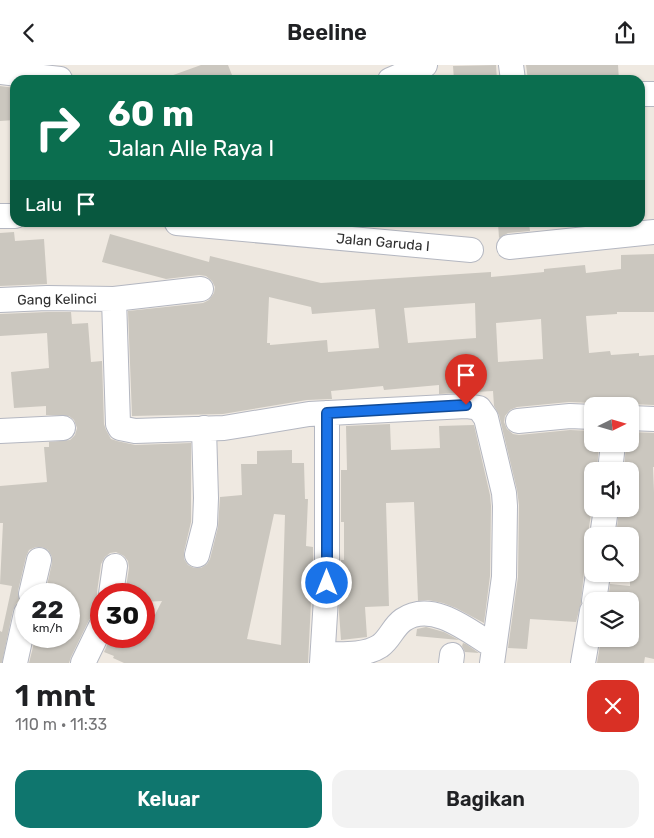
<!DOCTYPE html>
<html lang="id">
<head>
<meta charset="utf-8">
<style>
  body { margin:0; font-family:Rubik,sans-serif; background:#f2f2f2; color:#202124; height:100vh; display:flex; flex-direction:column; font-size:19px; white-space:nowrap }
  * { box-sizing:border-box; margin:0 }
  p { font-size:16px; color:#757577 }
  .icon { flex:none; width:28px; height:28px; fill:none; stroke:currentColor; stroke-width:2; stroke-linecap:round; stroke-linejoin:round }
  .map { position:relative; height:598px; overflow:hidden }
  .sheet { display:flex; flex-direction:column; background:#fff; flex:1 }
  .sheet>* { flex:none }
  .banner { position:absolute; left:10px; top:10px; width:635px; height:152px; border-radius:15px; box-shadow:0 1px 4px #0004; background:#0b6e4f; color:#fff; overflow:hidden }
  .needle { width:32px; rotate:85deg }
  .tools { position:absolute; left:584px; top:332px; display:grid; gap:10px }
  .tools a { display:grid; place-items:center; width:55px; height:55px; border-radius:10px; background:#fff; box-shadow:0 1px 4px #0004; font-size:25px }
  .speed { position:absolute; left:15px; top:518px; display:flex; gap:10px; font-size:25px; font-weight:700; text-align:center }
  .speed>* { display:grid; place-content:center; width:65px; height:65px; border-radius:50%; background:#fff; box-shadow:0 1px 4px #0004; line-height:1 }
  .speed small { font-size:12px; font-weight:400 }
  .speed .limit { border:8px solid #d22; background:#fff; color:#111 }
  .pin { position:absolute; display:grid; place-items:center; width:42px; height:42px; color:#fff; margin:-51px -21px; border-radius:50% 50% 50% 0; rotate:-45deg; box-shadow:0 0 5px #0007 }
  .pin .icon { rotate:45deg }
  .me { position:absolute; width:55px; margin:-28px; rotate:0deg; stroke-linejoin:round; filter:drop-shadow(0 0 4px #0008) }
  .turn { display:flex; align-items:center; gap:18px; height:105px; padding:0 15px; font-size:22px }
  .turn .icon { width:65px; height:65px; stroke-width:2.5 }
  .turn b { display:block; font-size:35px; line-height:42px }
  .then { display:flex; align-items:center; height:48px; padding:0 15px; background:#0003; gap:10px; font-size:19px }
  .round { display:grid; place-items:center; flex:none; width:52px; height:52px; border-radius:15px; background:#f2f2f2 }
  .summary { display:flex; align-items:center; justify-content:space-between; height:85px; padding:0 15px }
  h1 { font-size:30px; font-weight:600; line-height:38px }
  .cta { display:flex; gap:10px; margin-top:auto; padding:10px 15px }
  .cta a { flex:1; height:58px; border-radius:15px; background:#0f766e; color:#fff; font-size:20px; font-weight:600; line-height:58px; text-align:center }
  .cta a+a { background:#f2f2f2; color:#202124 }
  header { display:flex; justify-content:space-between; align-items:center; height:65px; padding:0 15px; background:#fff; font-size:22px; font-weight:600 }
  .map>svg:first-child { display:block }
  .building { fill:#cbc7bf; fill-rule:evenodd }
  .lines { fill:none; stroke-linecap:round; stroke-linejoin:round }
  .minor-casing { stroke:#b4b7c1; stroke-width:26 }
  .minor { stroke:#fff; stroke-width:24 }
  .route-casing { stroke:#114b97; stroke-width:12 }
  .route { stroke:#1a73e8; stroke-width:9 }
  .labels { text-anchor:middle; stroke-width:5; stroke-linejoin:round; paint-order:stroke }
  .street-label { font-size:14px; fill:#2e2e2e; stroke:#fff }
</style>
</head>
<body>
<header><svg class="icon" aria-label="back" viewBox="0 0 24 24"><path d="M15 5l-7 7 7 7"/></svg>Beeline<svg class="icon" aria-label="share" viewBox="0 0 24 24"><path d="M12 15V3M7 8l5-5 5 5M5 13v7h14v-7"/></svg></header>
<div class="map">
<svg width="654" height="598" viewBox="0 0 654 598">
  <rect width="100%" height="100%" fill="#efe9e1"/>
  <path class="building" d="M201 0H228L234 15H165V13Z
    M496 0 497 15H454L453 1Z
    M526 0H618L619 15H528Z
    M0 21 15 23V55L0 56Z
    M498 158H529L530 166 508 168 499 173Z
    M14 167 15 176 44 174 47 219 0 221V168Z
    M110 169 209 197 210 191 321 218 491 207V212L544 207V204L585 200 586 208 621 204V190L654 189V247H617V249L586 251 589 288 610 286 611 290 639 288V291L654 290V340L631 339 623 341H600L593 338 569 337 517 342 510 345 505 351 504 357 507 364 513 369 519 370 570 365 592 366V379H599L597 406H592V442L588 469 589 476 592 481V496L587 501 584 507 581 538 576 557 530 554 527 584 508 583 518 512 519 440 517 425 499 350 494 341 493 326 439 329V320L384 325 383 321 331 326 332 334 307 335 223 349 132 351 128 246 203 238 209 235 214 228H216H214L215 222 212 216 206 211 199 210 166 214 102 197ZM269 232 311 242 312 249 375 244 379 283 328 287 327 275 270 280V278H267ZM475 238 476 273 408 278 404 243ZM541 254 543 294 498 297 496 258Z
    M47 247H71L72 259 88 258 91 297 102 296 104 359 106 365 111 374 117 376 135 380 191 378V457L184 487V494L188 500 194 503H201L207 499 210 494 218 462 220 432 242 430 241 399H257V386L292 385V398H304L305 434H308L306 481 313 482V496L308 598H124L113 593 114 591 104 587 111 571H144L162 536 144 537V529H125L129 503 128 496 124 491 116 487 110 488 105 492 101 499 97 527 98 534 101 538V547L94 549 89 555 71 592 69 598H29L34 578 43 581 47 571H69V529H45L52 498V492L48 485 42 482H36L29 485 26 492 18 526 20 536 16 539 13 545 2 598H0V566L2 567 12 521 0 519 3 458H0V421L47 417 44 382H49V377L70 375 75 370 77 363 74 355 69 351 46 350V341L14 343 11 307 49 303 47 268 0 271V249ZM274 449 285 450 281 580 247 574Z
    M390 359 391 385 440 383 439 361 474 360 490 430 491 441 490 511 484 558 456 543 443 538 428 535 418 536 414 437 386 438 389 541 365 542 367 572 341 575 339 547 341 495H344V457H341V405H347L346 361Z
    M630 367 654 368V402H653L654 427V594L645 592 644 598H597L601 574H630L632 536H608L610 519 630 521V471H616L619 444H630V406H624L626 379H630Z
    M426 562 444 567 459 575 416 571 417 564Z
    M463 578 466 579 479 588 465 587 462 581Z"/>
  <g class="lines">
    <defs>
      <path id="minor" d="M511 0 513 15
        M0 7 60 14
        M390 15 425 0
        M640 29H654
        M0 151H15
        M177 158 471 185
        M509 182 654 167
        M201 224 114 234 118 359 120 363 135 366 224 363 309 349 466 341 479 343 486 353 504 428 505 441 504 512 492 598
        M0 235 47 233 114 234
        M630 353 654 354
        M518 356 570 351 592 352
        M0 366 63 363
        M610 406 613 379
        M602 471 606 444
        M197 490 205 459 206 433 204 363
        M31 529 39 495
        M111 529 115 501
        M594 536 598 509
        M323 589C341 589 365 591 380 581 390 574 393 562 403 555 432 535 469 566 493 581
        M15 598 26 548
        M83 598 101 561
        M322 598 327 517V348
        M451 598 452 590
        M583 598 592 546"/>
    </defs>
    <use href="#minor" class="minor-casing"/>
    <use href="#minor" class="minor"/>
  </g>
  <g class="lines">
    <defs>
      <path id="route" d="M327 518V348L466 340"/>
    </defs>
    <use href="#route" class="route-casing"/>
    <use href="#route" class="route"/>
  </g>
  <g class="labels">
    <g class="street-label">
      <text transform="translate(383 177) rotate(5)" y="5">Jalan Garuda I</text>
      <text transform="translate(57 234) rotate(-1)" y="5">Gang Kelinci</text>
    </g>
  </g>
</svg>
<div class="tools">
<a><svg class="needle" viewBox="-14 -14 28 28"><path d="M0-13l5 13h-10z" fill="#e53935"/><path d="M0 13l5-13h-10z" fill="#757577"/></svg></a>
<a><svg class="icon" aria-label="sound" viewBox="0 0 24 24"><path d="M4 9h4l5-4v14l-5-4H4zM17 9q2 3 0 6"/></svg></a>
<a><svg class="icon" aria-label="search" viewBox="0 0 24 24"><circle cx="10" cy="10" r="6"/><path d="M15 15l6 6"/></svg></a>
<a><svg class="icon" aria-label="layers" viewBox="0 0 24 24"><path d="M12 4l9 5-9 5-9-5zM3 14l9 5 9-5"/></svg></a>
</div>
<div class="speed"><div>22<small>km/h</small></div><div class="limit">30</div></div>
<div class="pin" style="left:466px;top:340px;background:#d93025"><svg class="icon" aria-label="arrive" viewBox="0 0 24 24"><path d="M6 21V4h12l-3 4 3 4H6"/></svg></div>
<svg class="me" style="left:327px;top:518px" viewBox="-20 -20 40 40"><circle r="17" fill="#1a73e8" stroke="#fff" stroke-width="3"/><path d="M0-11L8 9 0 5-8 9z" fill="#fff"/></svg>
<div class="banner">
<div class="turn"><svg class="icon" aria-label="right" viewBox="0 0 24 24"><path d="M7 20v-9h11M14 6l5 5-5 5"/></svg><div><b>60 m</b>Jalan Alle Raya I</div></div>
<div class="then">Lalu<svg class="icon" aria-label="arrive" viewBox="0 0 24 24"><path d="M6 21V4h12l-3 4 3 4H6"/></svg></div>
</div>
</div>
<section class="sheet">
<div class="summary"><div><h1>1 mnt</h1><p>110 m · 11:33</p></div><a class="round" style="background:#d93025;color:#fff"><svg class="icon" aria-label="close" viewBox="0 0 24 24"><path d="M6 6l12 12M18 6L6 18"/></svg></a></div>
<div class="cta"><a>Keluar</a><a>Bagikan</a></div>
</section>
</body>
</html>
